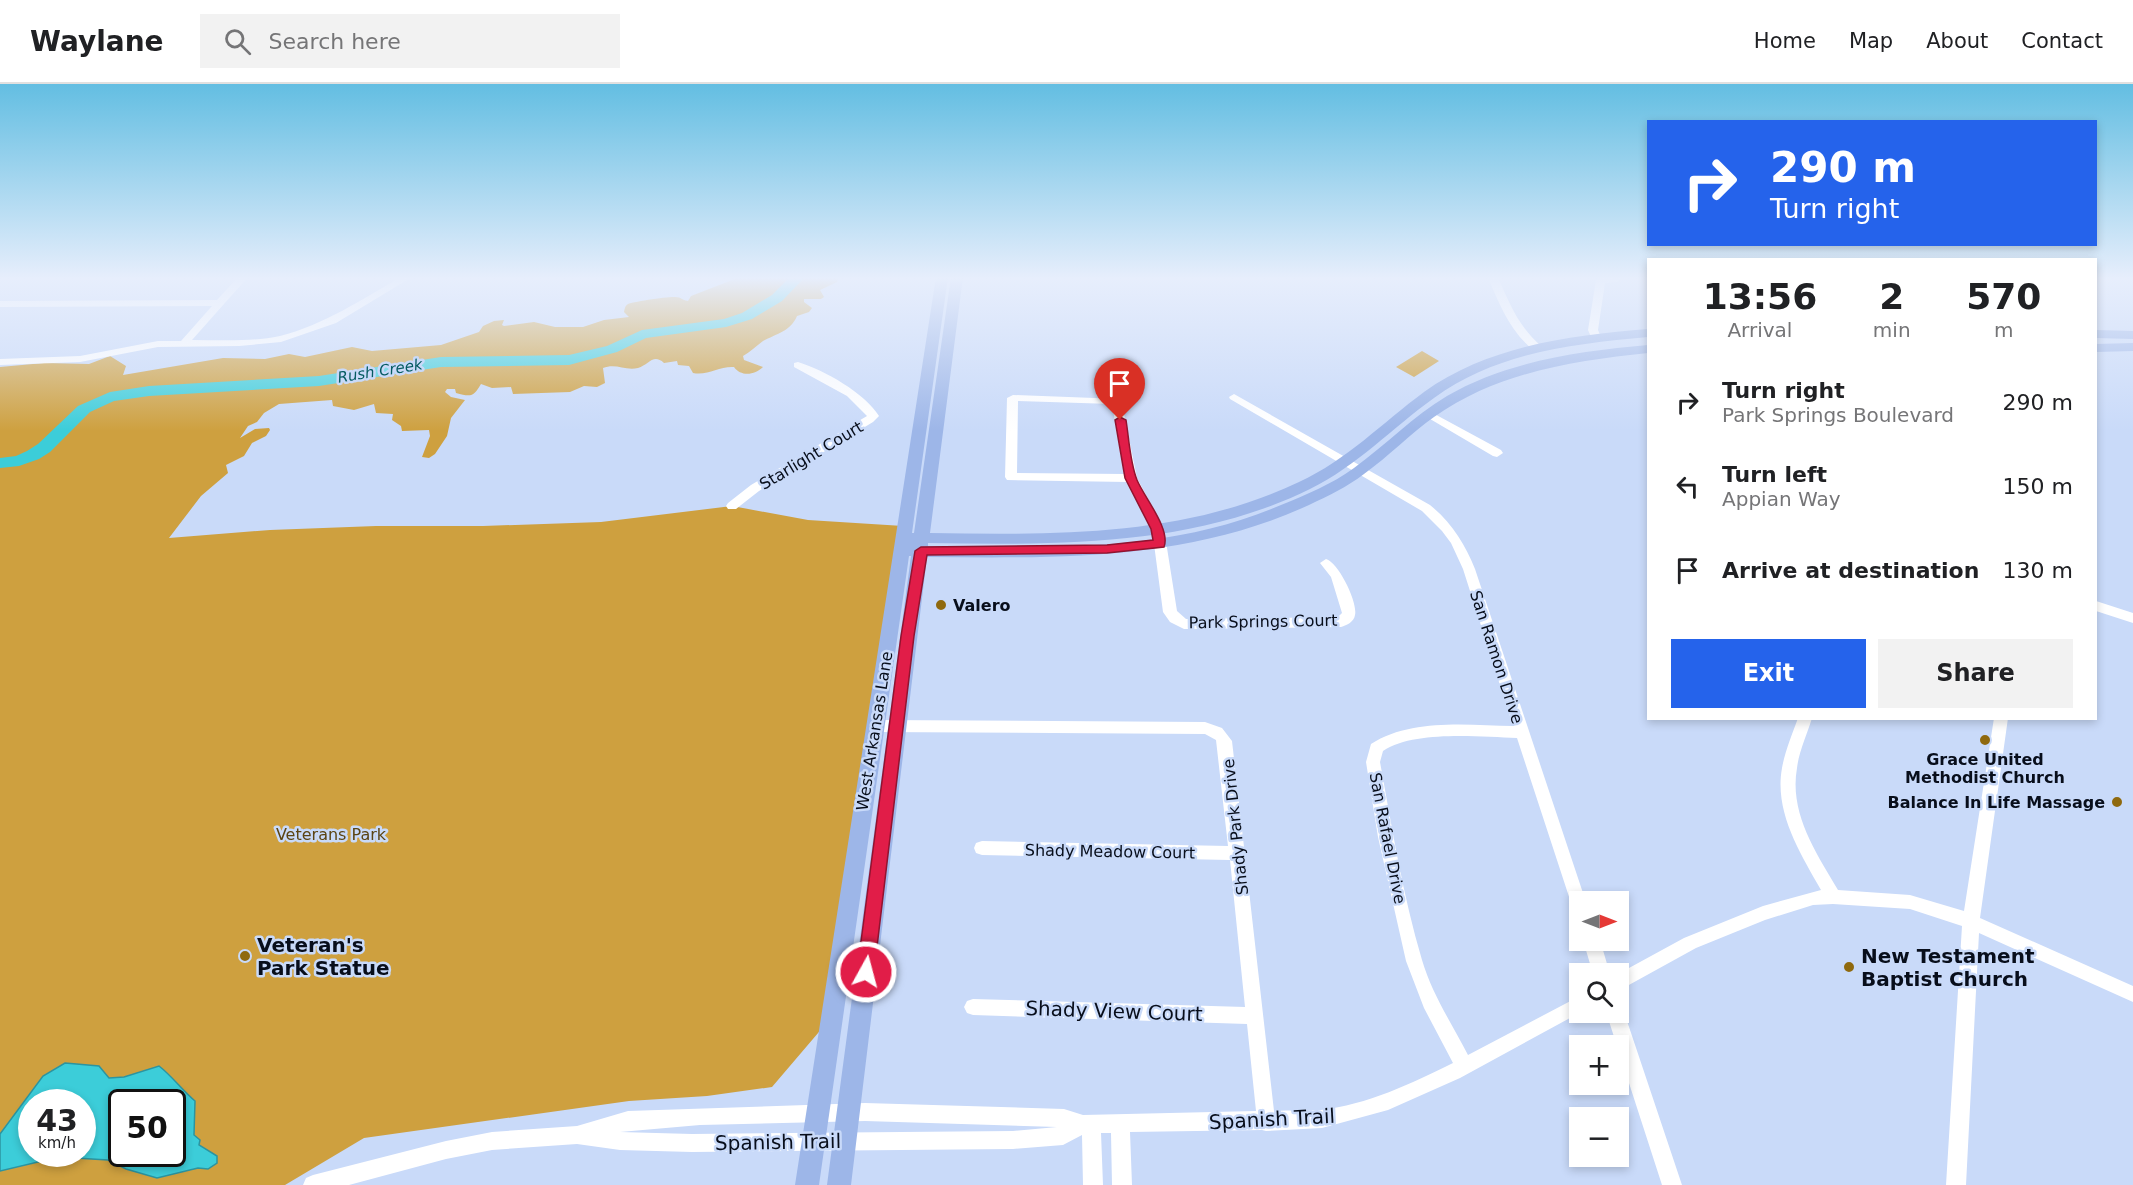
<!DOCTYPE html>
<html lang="en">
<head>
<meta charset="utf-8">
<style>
  body { margin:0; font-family:"DejaVu Sans",sans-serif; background:#f2f2f2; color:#202124; height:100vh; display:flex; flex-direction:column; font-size:22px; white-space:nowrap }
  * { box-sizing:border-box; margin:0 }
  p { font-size:20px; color:#757577 }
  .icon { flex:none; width:33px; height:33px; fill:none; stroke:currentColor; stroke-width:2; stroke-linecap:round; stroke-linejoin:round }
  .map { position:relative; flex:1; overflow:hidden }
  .drawer { position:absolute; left:1647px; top:174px; width:450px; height:462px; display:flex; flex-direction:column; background:#fff; border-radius:0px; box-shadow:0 3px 9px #0003 }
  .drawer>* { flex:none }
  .hud { position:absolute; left:1647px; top:36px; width:450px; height:126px; border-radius:0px; box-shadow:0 3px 9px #0003; background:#2563eb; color:#fff; overflow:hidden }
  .needle { width:39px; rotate:90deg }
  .tools { position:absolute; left:1569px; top:807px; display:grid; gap:12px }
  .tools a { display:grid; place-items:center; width:60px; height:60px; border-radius:0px; background:#fff; box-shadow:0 3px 9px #0003; font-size:30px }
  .speed { position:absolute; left:18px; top:1005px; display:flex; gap:12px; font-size:30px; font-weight:700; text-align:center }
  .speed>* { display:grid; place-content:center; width:78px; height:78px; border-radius:50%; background:#fff; box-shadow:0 3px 9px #0003; line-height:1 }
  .speed small { font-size:15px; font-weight:400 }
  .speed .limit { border:3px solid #111; border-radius:9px; background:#fff; color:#111 }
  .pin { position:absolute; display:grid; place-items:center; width:51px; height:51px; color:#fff; margin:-62px -26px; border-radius:50% 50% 50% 0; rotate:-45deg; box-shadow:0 0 6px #0007 }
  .pin .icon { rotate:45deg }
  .me { position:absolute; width:66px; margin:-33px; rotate:7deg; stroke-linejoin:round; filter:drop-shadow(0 0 4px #0008) }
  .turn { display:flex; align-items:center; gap:21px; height:126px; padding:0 24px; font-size:27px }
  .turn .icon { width:78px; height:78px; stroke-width:2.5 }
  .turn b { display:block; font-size:42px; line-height:51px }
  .eta { display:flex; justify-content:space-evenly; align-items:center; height:102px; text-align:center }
  .eta b { font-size:36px; font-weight:600; line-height:42px }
  .cta { display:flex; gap:12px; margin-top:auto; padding:12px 24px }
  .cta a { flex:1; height:69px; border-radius:0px; background:#2563eb; color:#fff; font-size:24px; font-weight:600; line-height:69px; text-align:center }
  .cta a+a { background:#f2f2f2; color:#202124 }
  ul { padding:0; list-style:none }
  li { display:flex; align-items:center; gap:18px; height:84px; padding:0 24px }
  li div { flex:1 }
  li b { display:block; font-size:22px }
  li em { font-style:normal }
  header { display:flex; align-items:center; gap:36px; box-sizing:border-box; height:84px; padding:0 30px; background:#fff; border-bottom:2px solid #e0e0e0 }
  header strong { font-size:28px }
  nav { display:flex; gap:33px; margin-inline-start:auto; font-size:21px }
  .search { width:420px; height:54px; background:#f2f2f2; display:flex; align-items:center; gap:15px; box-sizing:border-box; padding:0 21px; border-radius:0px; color:#757577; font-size:22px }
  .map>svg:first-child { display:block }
  .green { fill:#cea03f; fill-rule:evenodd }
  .water { fill:#3ccdd9; stroke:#2c94a0; stroke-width:1.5; fill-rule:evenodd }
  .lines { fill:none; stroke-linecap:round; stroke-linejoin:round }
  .river { fill:#3ccdd9; fill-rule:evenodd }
  .minor { fill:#fff; fill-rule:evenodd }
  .major { fill:#9db6e8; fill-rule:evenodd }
  .route { fill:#e11d48; stroke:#92132f; stroke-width:1.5 }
  .poi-dot { fill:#8f690e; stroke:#c9daf9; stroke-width:2 }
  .labels { text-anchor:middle; stroke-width:5; stroke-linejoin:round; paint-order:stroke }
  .far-water-label { font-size:15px; font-style:italic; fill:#055b61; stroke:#c9daf9 }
  .street-label { font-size:16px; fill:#080e1b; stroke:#c9daf9 }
  .poi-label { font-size:16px; font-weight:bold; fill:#080e1b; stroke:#c9daf9; text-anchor:start }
  .park-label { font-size:16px; fill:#5b4413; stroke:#c9daf9 }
  .near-poi-label { font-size:20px; font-weight:bold; fill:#080e1b; stroke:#c9daf9; text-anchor:start }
  .near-street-label { font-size:20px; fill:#080e1b; stroke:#c9daf9 }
</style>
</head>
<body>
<header>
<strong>Waylane</strong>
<div class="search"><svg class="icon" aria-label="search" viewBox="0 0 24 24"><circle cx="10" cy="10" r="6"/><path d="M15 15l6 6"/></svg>Search here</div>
<nav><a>Home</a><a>Map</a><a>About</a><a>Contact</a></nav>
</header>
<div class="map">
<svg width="2133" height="1101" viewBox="0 0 2133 1101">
  <rect width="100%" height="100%" fill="#c9daf9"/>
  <path class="green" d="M740 193H839L837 198 820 206 824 213 821 215H804V218L812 224 809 228 797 232C791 247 776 250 763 257 756 262 750 268 743 272L744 276 763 283C755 291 741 293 734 283 719 282 708 292 693 289L689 282 678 281 677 277 664 279C653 269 649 281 638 284 625 287 616 279 603 284L605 299 597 303 584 302 570 308 513 310 511 303 492 304 481 300C474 311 473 314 456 309L455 305H447L445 308 451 313 465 316 451 334 447 352 435 370 429 374 422 373 430 352 429 346 402 347 401 342 392 336 393 330 376 329 374 320 354 326 333 322 332 316 279 320 264 329 257 338 248 342 240 354 255 345 269 344 270 346 266 352 252 359 244 372 226 381 228 389 201 412 169 454 270 446 376 442H483L601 438 732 422 808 436 903 442 830 935 772 1003 707 1012 629 1017 364 1054 285 1101H0V283L44 279 89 280 110 272 126 282 123 291 223 274 265 275 289 270 305 273 352 263 372 267 441 261 479 248 483 242 494 237 504 236 502 241 504 242 534 238 555 243H583L604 236 629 233 624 228C625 224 625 222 628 220 630 218 671 212 675 213 682 213 681 216 688 217L691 212ZM32 1018H82V1070H32ZM122 1018H172V1070H122Z
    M1422 267 1439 277 1414 293 1396 283Z"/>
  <path class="water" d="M65 979 99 982 109 994 124 993 159 982C172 992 182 1006 195 1017L194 1051 200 1056 199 1061 217 1072V1079L208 1085 198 1084 157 1094 126 1085 108 1076 59 1073 0 1087V1050L43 992ZM32 1018H82V1070H32ZM172 1018V1070H122V1018Z"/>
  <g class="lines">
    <path class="river" d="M790 193H805L782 217 752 235 726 243 646 254 617 268 569 281 441 283 319 302 149 312 114 317 90 328 50 368 39 375 19 382 0 384V374L16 372 27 367 38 360 78 322 110 308 149 302 319 292 441 273 569 271 607 262 642 246 724 235 742 229 772 211Z"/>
    <path class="minor" d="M238 193H248L192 256C221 256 252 258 280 252 324 241 362 215 401 193H412L336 239 281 258 239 262 158 263 80 278 0 281V275L80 272 158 257H181L212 222 0 223V217L217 216Z
      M1488 193H1498C1509 219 1519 243 1541 262V266H1533C1510 247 1499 220 1488 193Z
      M1601 193H1619L1622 195 1617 198 1605 199 1598 246 1601 253 1596 256 1592 255 1588 246 1596 196Z
      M798 278C824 286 865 309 879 332L873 338 759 407 736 425H728L726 422 728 419 751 401 867 332 847 312 794 283V279Z
      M1234 310 1430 421C1452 439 1465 460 1475 485L1586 818H1580V830L1574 828 1517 654C1479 653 1415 646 1383 667L1380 678C1392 744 1403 812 1422 876 1432 910 1452 940 1468 971L1580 912V928H1581L1460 994 1388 1026 1322 1044 1266 1047 1262 1046 1130 1048 1132 1101H1112L1111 1049H1101L1103 1101H1083L1082 1051 1063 1061 1013 1065 692 1068 620 1066 577 1060 492 1066 446 1075 349 1101H303L306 1094 313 1091 446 1057 492 1048 577 1042 628 1027 865 1019 1064 1025 1083 1031 1256 1027 1247 940 973 931 967 929 964 923 967 917 973 915 1245 923 1230 776 982 771 976 769 974 764 976 759 982 757 1228 762 1216 656 1205 650 876 648 871 646 869 642 871 638 876 636 1205 638 1222 644 1232 657 1274 1027C1290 1026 1306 1027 1321 1026 1366 1021 1413 999 1453 979L1424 924 1406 877 1378 753 1366 678 1371 660C1411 634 1468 641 1513 642L1463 485 1451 459 1442 447 1422 427 1230 315 1229 313ZM865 1037 1057 1043 1013 1047 692 1050 620 1048 700 1041Z
      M1013 311 1121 315 1137 394 1164 445 1177 527 1186 535 1338 533 1342 529 1331 493 1320 479 1326 475C1339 479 1358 519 1355 531 1354 538 1347 541 1341 543L1184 545 1170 538 1163 528 1152 445 1127 398 1007 396 1005 393 1007 314ZM1018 317 1112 320 1124 390 1017 389Z
      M1429 327 1501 366 1503 369 1497 373 1493 372 1425 332V328Z
      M2096 517 2133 529V539L2096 527Z
      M1798 634H1812C1807 651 1799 667 1797 684 1789 729 1816 769 1838 806L1910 811 1964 827 1994 634H2008L1980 834 2133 902V918L1979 849 1966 1101H1946L1962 842 1910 825 1833 820 1813 821 1765 836 1696 864 1618 907V890L1684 854 1763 822 1821 806C1800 769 1774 728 1782 684 1785 667 1792 651 1798 634Z
      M1583 856H1600L1610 890H1593Z
      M1618 921 1624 928 1682 1101H1662L1606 928H1618Z"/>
    <path class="major" d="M936 193H948L912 449H914L951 193H963L930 449C1054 451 1184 453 1299 398 1347 376 1382 339 1424 308 1488 262 1571 251 1648 245V253C1573 260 1497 268 1434 314 1392 344 1357 382 1310 405 1192 463 1057 461 928 459V462C1047 464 1170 469 1281 421 1306 411 1332 400 1354 384 1386 361 1413 332 1447 312 1507 277 1580 267 1648 261V269C1573 277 1498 288 1434 333 1410 350 1389 372 1364 390 1347 403 1328 412 1309 421 1187 477 1058 474 927 473L851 1101H827L911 472H909L819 1101H795Z
      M2096 246 2133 247V255L2096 254Z
      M2133 259V267L2096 268V260Z"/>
  </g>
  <linearGradient id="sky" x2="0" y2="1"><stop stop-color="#63bee2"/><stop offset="0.56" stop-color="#e7eefc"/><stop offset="1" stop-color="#e7eefc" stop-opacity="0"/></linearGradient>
  <rect width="2133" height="347" fill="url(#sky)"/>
  <path class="route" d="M1120 333 1126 336C1129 355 1130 378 1137 396 1144 413 1171 445 1164 463L1107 469 927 471 914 552 874 888 872 894 866 896 860 894 857 888 901 552 915 467 921 463 1107 461 1153 456 1151 445 1125 394 1115 336Z"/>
  <g class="poi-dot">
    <circle cx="941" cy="521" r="6"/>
    <circle cx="1985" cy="656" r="6"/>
    <circle cx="2117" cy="718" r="6"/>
    <circle cx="245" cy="872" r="6"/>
    <circle cx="1849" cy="883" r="6"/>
  </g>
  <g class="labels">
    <g class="far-water-label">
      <text transform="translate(380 287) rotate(-9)" y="5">Rush Creek</text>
    </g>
    <g class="street-label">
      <text transform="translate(811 371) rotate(-31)" y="6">Starlight Court</text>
      <text transform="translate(1263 537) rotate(-1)" y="6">Park Springs Court</text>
      <text transform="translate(1497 573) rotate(72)" y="6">San Ramon Drive</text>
      <text transform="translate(874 647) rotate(-81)" y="6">West Arkansas Lane</text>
      <text transform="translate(1235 743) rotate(-96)" y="6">Shady Park Drive</text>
      <text transform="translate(1388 754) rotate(79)" y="6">San Rafael Drive</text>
      <text transform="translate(1110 767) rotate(1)" y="6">Shady Meadow Court</text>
    </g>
    <g class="poi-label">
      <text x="953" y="527">Valero</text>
      <text x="1985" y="681" text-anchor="middle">Grace United<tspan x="1985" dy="18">Methodist Church</tspan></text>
      <text x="2105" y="724" text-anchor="end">Balance In Life Massage</text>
    </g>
    <g class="park-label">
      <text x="331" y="756">Veterans Park</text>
    </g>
    <g class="near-poi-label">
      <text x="257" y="868">Veteran's<tspan x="257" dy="23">Park Statue</tspan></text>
      <text x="1861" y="879">New Testament<tspan x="1861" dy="23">Baptist Church</tspan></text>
    </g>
    <g class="near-street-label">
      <text transform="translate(1114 927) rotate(2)" y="7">Shady View Court</text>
      <text transform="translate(1272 1035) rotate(-3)" y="7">Spanish Trail</text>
      <text transform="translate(778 1058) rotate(-1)" y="7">Spanish Trail</text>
    </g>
  </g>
</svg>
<div class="tools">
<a><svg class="needle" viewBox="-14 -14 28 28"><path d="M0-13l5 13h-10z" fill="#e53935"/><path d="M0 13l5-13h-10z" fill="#757577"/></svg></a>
<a><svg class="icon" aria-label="search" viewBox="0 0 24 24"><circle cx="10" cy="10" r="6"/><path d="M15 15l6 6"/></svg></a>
<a>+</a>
<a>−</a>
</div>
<div class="speed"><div>43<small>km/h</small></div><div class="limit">50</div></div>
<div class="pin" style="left:1120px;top:336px;background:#d93025"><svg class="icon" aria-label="arrive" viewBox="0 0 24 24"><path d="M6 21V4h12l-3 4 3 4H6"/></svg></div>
<svg class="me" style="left:866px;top:888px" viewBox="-20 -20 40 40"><circle r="17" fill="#e11d48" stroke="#fff" stroke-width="3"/><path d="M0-11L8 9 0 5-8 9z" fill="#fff"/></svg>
<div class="hud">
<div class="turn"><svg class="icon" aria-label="right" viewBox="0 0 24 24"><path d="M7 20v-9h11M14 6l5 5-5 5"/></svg><div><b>290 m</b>Turn right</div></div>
</div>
<section class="drawer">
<div class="eta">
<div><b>13:56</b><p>Arrival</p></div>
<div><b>2</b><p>min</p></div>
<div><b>570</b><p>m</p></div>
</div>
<ul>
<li><svg class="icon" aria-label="right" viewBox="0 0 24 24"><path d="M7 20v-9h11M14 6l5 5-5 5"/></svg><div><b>Turn right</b><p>Park Springs Boulevard</p></div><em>290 m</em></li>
<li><svg class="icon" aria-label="left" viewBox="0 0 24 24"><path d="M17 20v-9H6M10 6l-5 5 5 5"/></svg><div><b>Turn left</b><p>Appian Way</p></div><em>150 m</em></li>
<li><svg class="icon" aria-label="arrive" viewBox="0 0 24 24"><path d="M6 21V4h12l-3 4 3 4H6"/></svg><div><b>Arrive at destination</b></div><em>130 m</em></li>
</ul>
<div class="cta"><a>Exit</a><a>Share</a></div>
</section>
</div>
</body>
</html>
